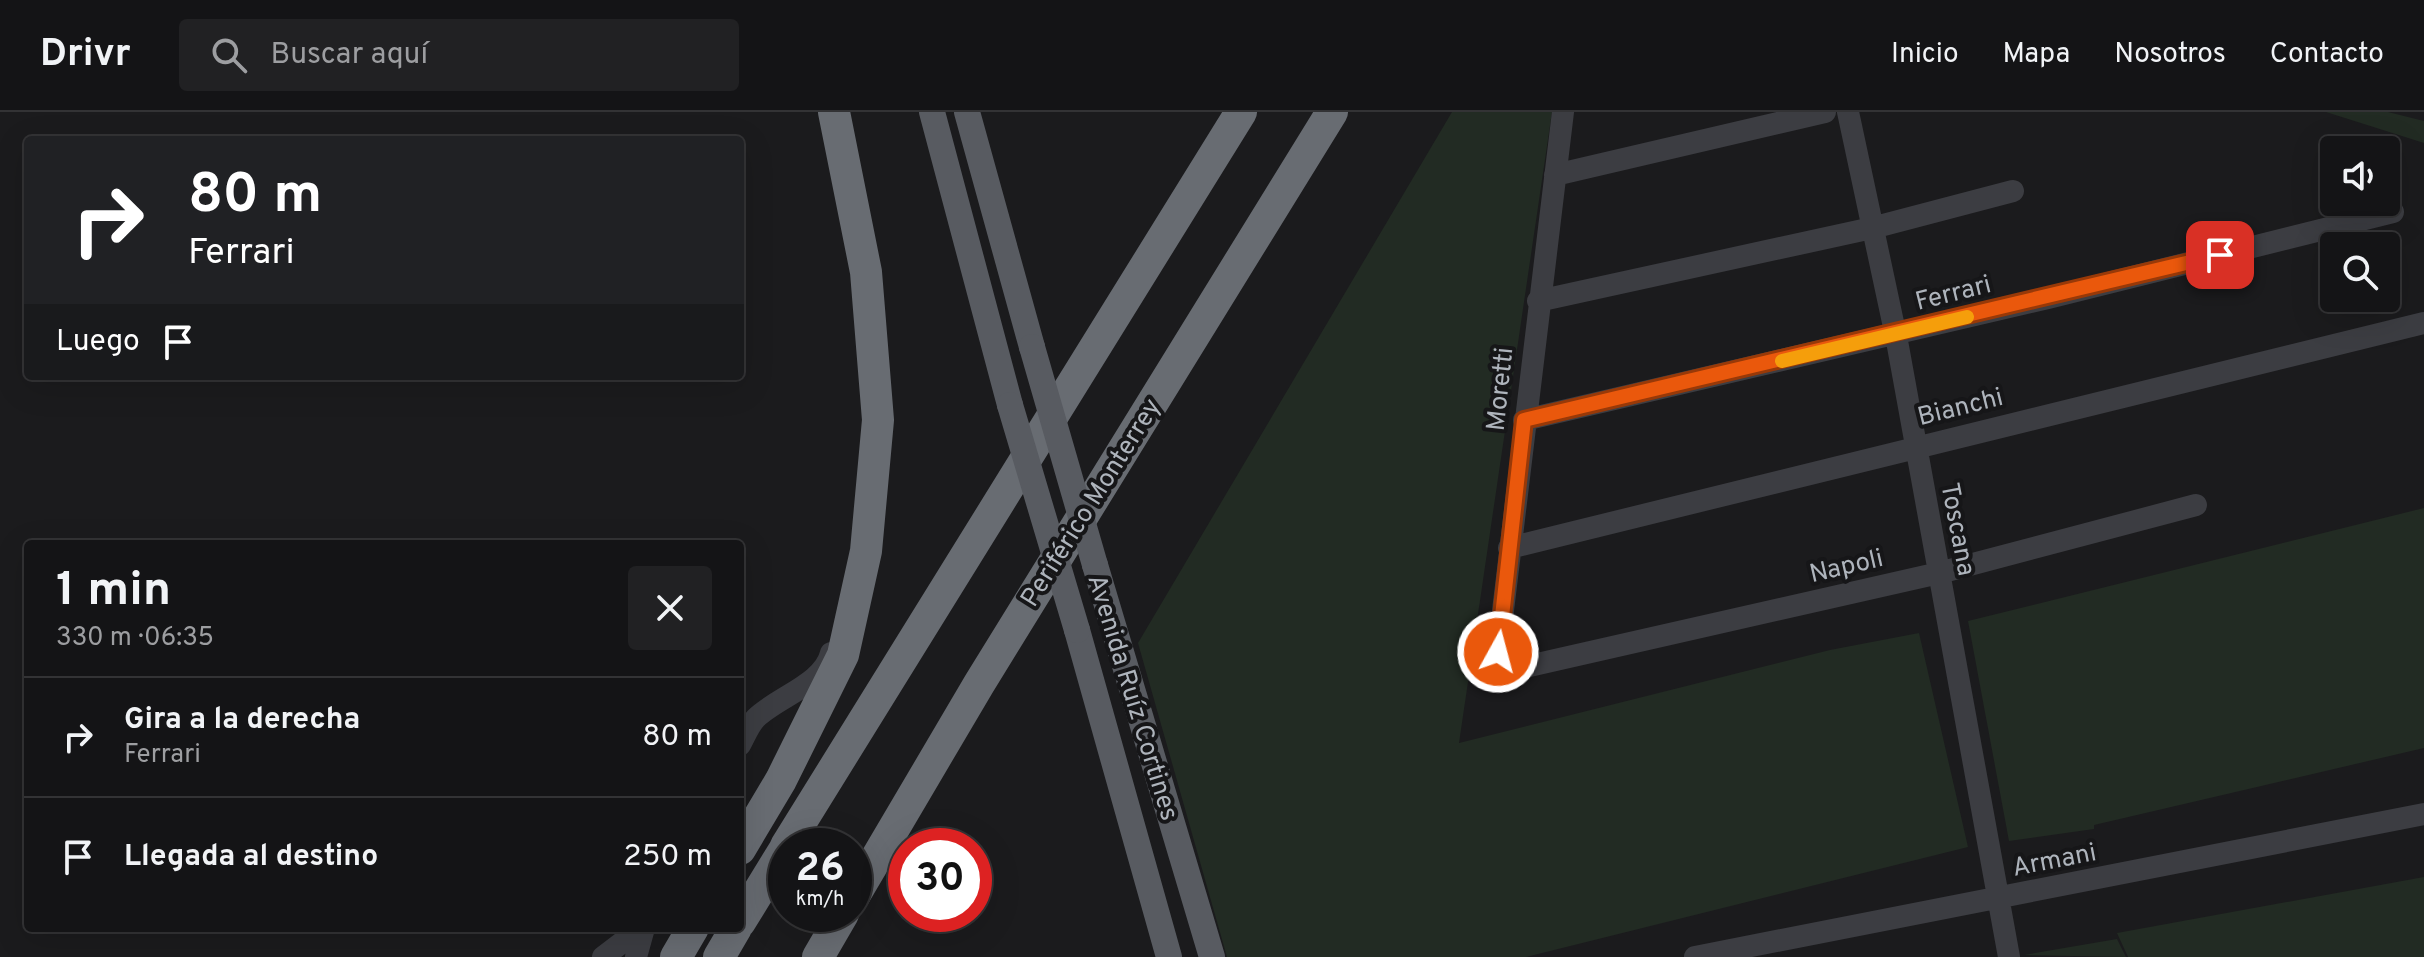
<!DOCTYPE html>
<html lang="es">
<head>
<meta charset="utf-8">
<style>
  body { margin:0; font-family:Overpass,sans-serif; background:#212123; color:#f1f3f6; height:100vh; display:flex; flex-direction:column; font-size:30px; white-space:nowrap }
  * { box-sizing:border-box; margin:0 }
  p { font-size:26px; color:#9d9ea1 }
  .icon { flex:none; width:44px; height:44px; fill:none; stroke:currentColor; stroke-width:2; stroke-linecap:round; stroke-linejoin:round }
  .map { position:relative; flex:1; overflow:hidden }
  .sheet { position:absolute; left:24px; top:428px; width:720px; height:392px; display:flex; flex-direction:column; background:#141416; border-radius:8px; box-shadow:0 8px 32px #0002,0 0 0 2px #333335 }
  .sheet>* { flex:none }
  .hud { position:absolute; left:24px; top:24px; width:720px; height:244px; border-radius:8px; box-shadow:0 8px 32px #0002,0 0 0 2px #333335; background:#202124; color:#fff; overflow:hidden }
  .tools { position:absolute; left:2320px; top:24px; display:grid; gap:16px }
  .tools a { display:grid; place-items:center; width:80px; height:80px; border-radius:8px; background:#141416; box-shadow:0 8px 32px #0002,0 0 0 2px #333335; font-size:40px }
  .speed { position:absolute; left:768px; top:716px; display:flex; gap:16px; font-size:40px; font-weight:700; text-align:center }
  .speed>* { display:grid; place-content:center; width:104px; height:104px; border-radius:50%; background:#141416; box-shadow:0 8px 32px #0002,0 0 0 2px #333335; line-height:1 }
  .speed small { font-size:20px; font-weight:400 }
  .speed .limit { border:12px solid #d22; background:#fff; color:#111 }
  .pin { position:absolute; display:grid; place-items:center; width:68px; height:68px; color:#fff; margin:-34px; border-radius:16px; box-shadow:0 4px 12px #0006 }
  .me { position:absolute; width:88px; margin:-44px; rotate:7deg; stroke-linejoin:round; filter:drop-shadow(0 0 6px #0008) }
  .turn { display:flex; align-items:center; gap:28px; height:168px; padding:0 32px; font-size:36px }
  .turn .icon { width:104px; height:104px; stroke-width:2.5 }
  .turn b { display:block; font-size:56px; line-height:68px }
  .then { display:flex; align-items:center; height:76px; padding:0 32px; background:#0003; gap:16px; font-size:30px }
  .round { display:grid; place-items:center; flex:none; width:84px; height:84px; border-radius:8px; background:#212123 }
  .overview { display:flex; align-items:center; justify-content:space-between; height:136px; padding:0 32px }
  h1 { font-size:48px; font-weight:700; line-height:60px }
  ul { padding:0; list-style:none }
  li { display:flex; align-items:center; gap:24px; height:120px; padding:0 32px; border-top:2px solid #333335 }
  li div { flex:1 }
  li b { display:block; font-size:30px }
  li em { font-style:normal }
  header { display:flex; align-items:center; gap:48px; box-sizing:border-box; height:112px; padding:0 40px; background:#141416; border-bottom:2px solid #333335 }
  header strong { font-size:38px }
  nav { display:flex; gap:44px; margin-inline-start:auto; font-size:28px }
  .search { width:560px; height:72px; background:#212123; display:flex; align-items:center; gap:20px; box-sizing:border-box; padding:0 28px; border-radius:8px; color:#9d9ea1; font-size:30px }
  .map>svg:first-child { display:block }
  .green { fill:#222b23 }
  .lines { fill:none; stroke-linecap:round; stroke-linejoin:round }
  .minor { stroke:#3c3d42; stroke-width:22 }
  .major { stroke:#585b61; stroke-width:26 }
  .highway { stroke:#686c72; stroke-width:32 }
  .major-bridge { stroke:#585b61; stroke-width:26 }
  .route-casing { stroke:#983908; stroke-width:20 }
  .route { stroke:#ea580c; stroke-width:14 }
  .slow { stroke:#f59e0b; stroke-width:14 }
  .labels { text-anchor:middle; stroke-width:8; stroke-linejoin:round; paint-order:stroke }
  .street-label { font-size:26px; fill:#aeb4bc; stroke:#161618 }
</style>
</head>
<body>
<header>
<strong>Drivr</strong>
<div class="search"><svg class="icon" aria-label="search" viewBox="0 0 24 24"><circle cx="10" cy="10" r="6"/><path d="M15 15l6 6"/></svg>Buscar aquí</div>
<nav><a>Inicio</a><a>Mapa</a><a>Nosotros</a><a>Contacto</a></nav>
</header>
<div class="map">
<svg width="2424" height="845" viewBox="0 0 2424 845">
  <rect width="100%" height="100%" fill="#1b1b1d"/>
  <path class="green" d="M1452 0H1552L1459 631 1830 538 1919 521 1968 735 1526 845H1227L1138 531Z
    M2326 0H2388L2424 9V31Z
    M2424 396V636L2094 713V717L2009 729 1968 509Z
    M2424 765V845H2128L2117 821Z
    M2117 827 2126 845 2024 843Z"/>
  <g class="lines">
    <path class="minor" d="M1563 0 1498 540 1507 559 1939 461 2196 393
      M1848 0 1897 229 2009 845
      M1555 63 1825 0
      M1538 189 1872 116 2013 79
      M1524 308 2048 186 2393 100
      M1509 436 2424 211
      M740 633C745 624 749 613 756 606 777 585 824 572 831 541
      M603 845 641 816
      M636 845 644 816
      M1695 845 2424 702"/>
    <path class="major" d="M932 0 1010 293
      M967 0 1032 235
      M1095 453 1212 845
      M1077 518 1169 845"/>
    <path class="highway" d="M786 734 1241 0
      M740 737 781 668 843 543 866 439 878 308 866 160 834 0
      M854 784 979 572 1332 0
      M740 810 786 735
      M676 845 693 816
      M719 845 736 816
      M818 845 843 802"/>
    <path class="major-bridge" d="M1032 235 1095 453
      M1010 293 1077 518"/>
  </g>
  <g class="lines">
    <defs>
      <path id="route" d="M1498 540 1524 308 2220 143"/>
    </defs>
    <use href="#route" class="route-casing"/>
    <use href="#route" class="route"/>
    <path class="slow" d="M1782 249 1967 205"/>
  </g>
  <g class="labels">
    <g class="street-label">
      <text transform="translate(1953 180) rotate(-14)" y="9">Ferrari</text>
      <text transform="translate(1499 277) rotate(-84)" y="9">Moretti</text>
      <text transform="translate(1960 294) rotate(-14)" y="9">Bianchi</text>
      <text transform="translate(1090 390) rotate(-58)" y="9">Periférico Monterrey</text>
      <text transform="translate(1959 417) rotate(79)" y="9">Toscana</text>
      <text transform="translate(1846 453) rotate(-13)" y="9">Napoli</text>
      <text transform="translate(1134 585) rotate(73)" y="9">Avenida Ruíz Cortines</text>
      <text transform="translate(2054 747) rotate(-11)" y="9">Armani</text>
    </g>
  </g>
</svg>
<div class="tools">
<a><svg class="icon" aria-label="sound" viewBox="0 0 24 24"><path d="M4 9h4l5-4v14l-5-4H4zM17 9q2 3 0 6"/></svg></a>
<a><svg class="icon" aria-label="search" viewBox="0 0 24 24"><circle cx="10" cy="10" r="6"/><path d="M15 15l6 6"/></svg></a>
</div>
<div class="speed"><div>26<small>km/h</small></div><div class="limit">30</div></div>
<div class="pin" style="left:2220px;top:143px;background:#d93025"><svg class="icon" aria-label="arrive" viewBox="0 0 24 24"><path d="M6 21V4h12l-3 4 3 4H6"/></svg></div>
<svg class="me" style="left:1498px;top:540px" viewBox="-20 -20 40 40"><circle r="17" fill="#ea580c" stroke="#fff" stroke-width="3"/><path d="M0-11L8 9 0 5-8 9z" fill="#fff"/></svg>
<div class="hud">
<div class="turn"><svg class="icon" aria-label="right" viewBox="0 0 24 24"><path d="M7 20v-9h11M14 6l5 5-5 5"/></svg><div><b>80 m</b>Ferrari</div></div>
<div class="then">Luego<svg class="icon" aria-label="arrive" viewBox="0 0 24 24"><path d="M6 21V4h12l-3 4 3 4H6"/></svg></div>
</div>
<section class="sheet">
<div class="overview"><div><h1>1 min</h1><p>330 m · 06:35</p></div><a class="round"><svg class="icon" aria-label="close" viewBox="0 0 24 24"><path d="M6 6l12 12M18 6L6 18"/></svg></a></div>
<ul>
<li><svg class="icon" aria-label="right" viewBox="0 0 24 24"><path d="M7 20v-9h11M14 6l5 5-5 5"/></svg><div><b>Gira a la derecha</b><p>Ferrari</p></div><em>80 m</em></li>
<li><svg class="icon" aria-label="arrive" viewBox="0 0 24 24"><path d="M6 21V4h12l-3 4 3 4H6"/></svg><div><b>Llegada al destino</b></div><em>250 m</em></li>
</ul>
</section>
</div>
</body>
</html>
